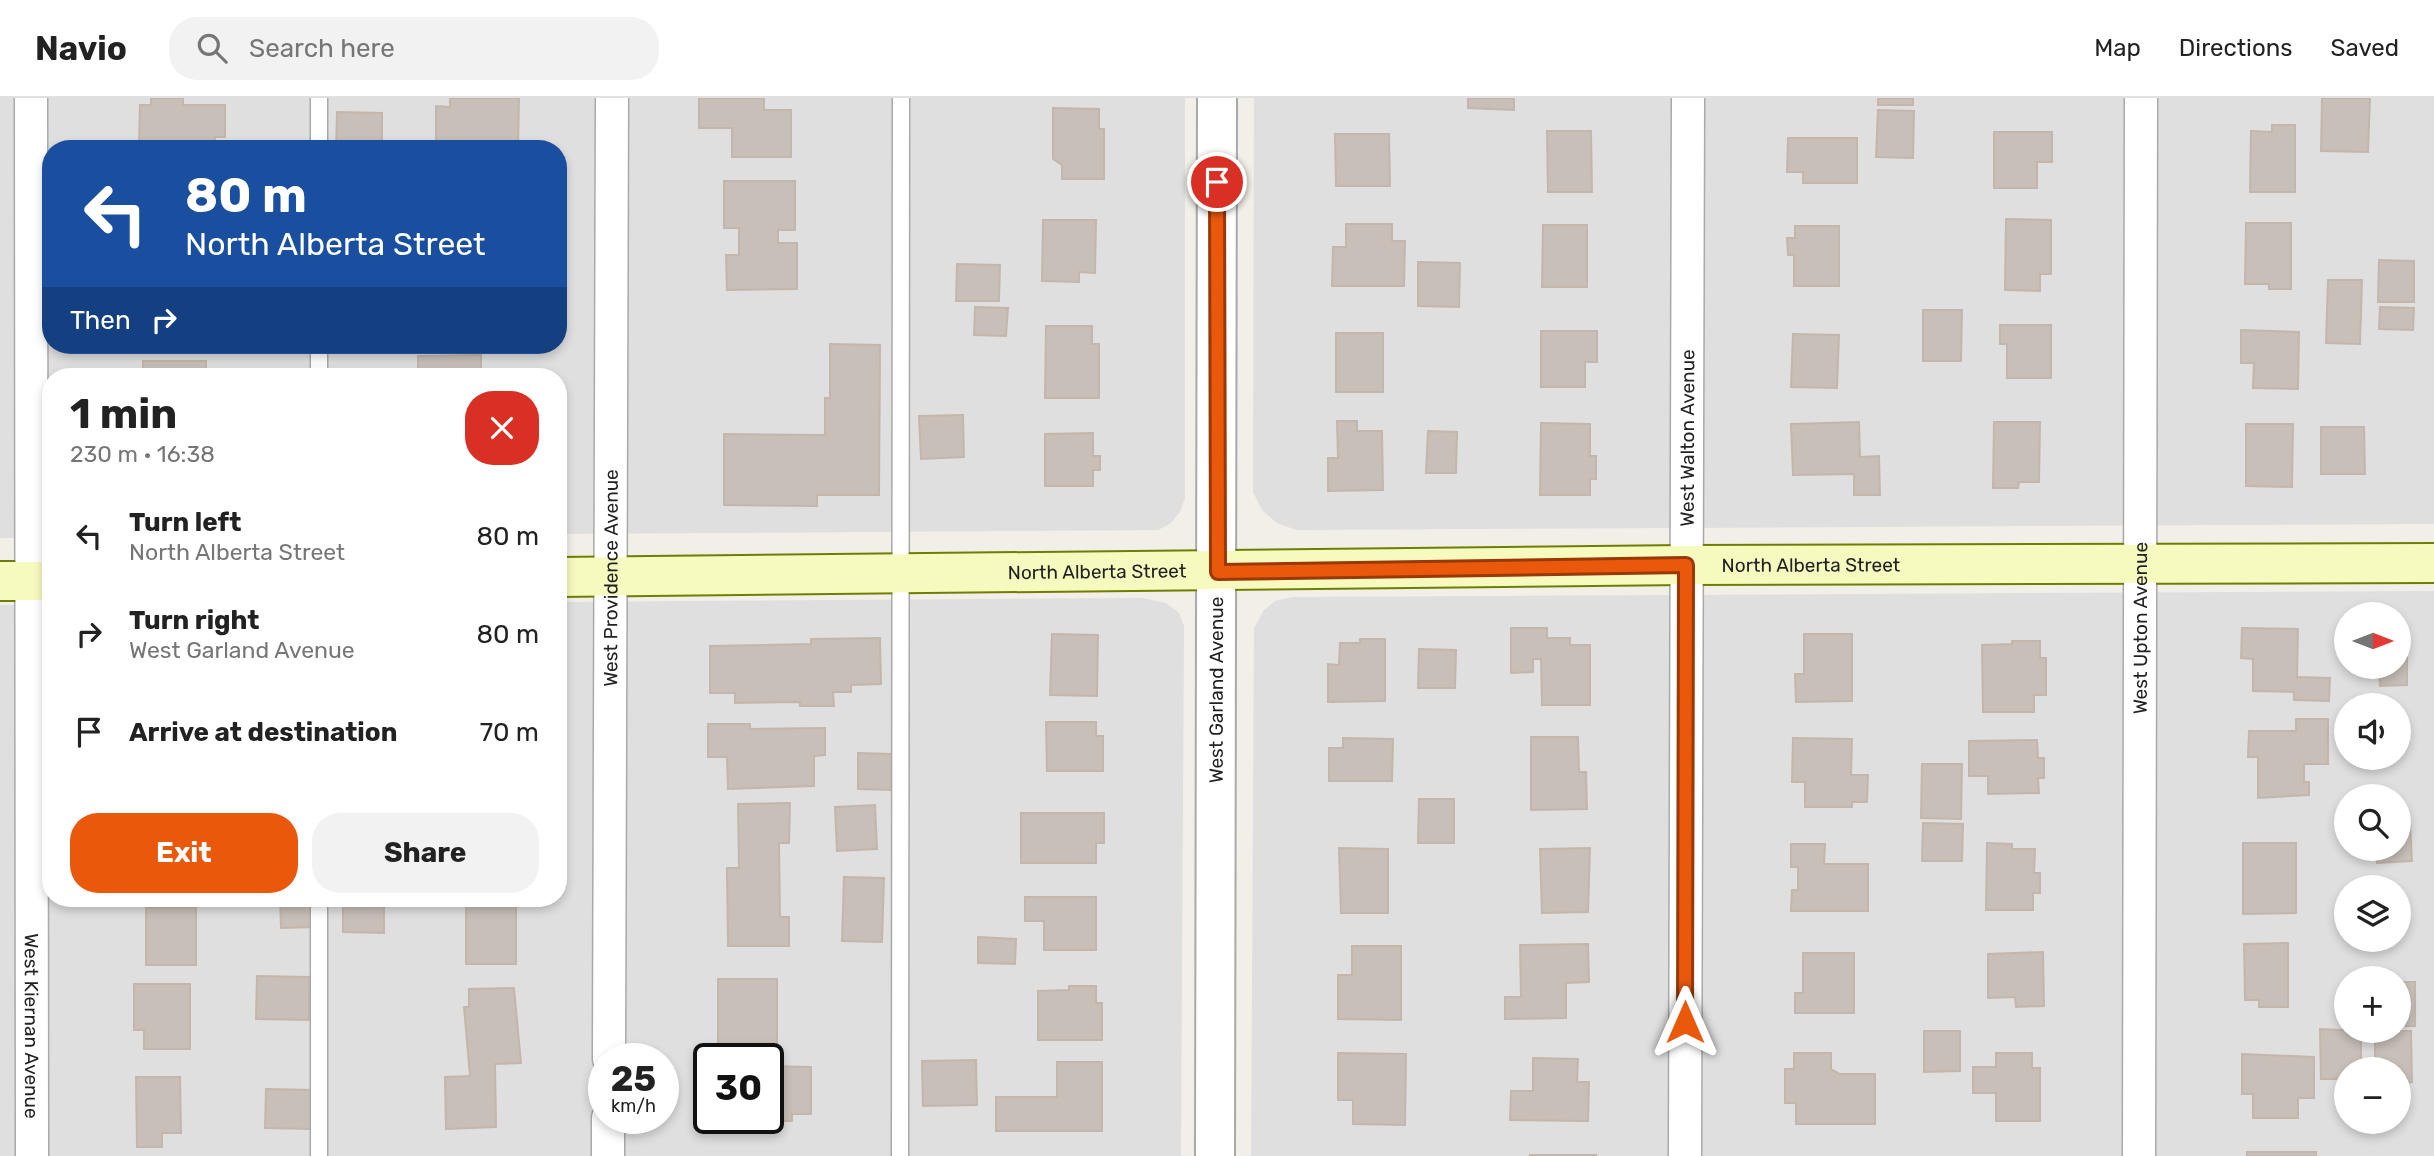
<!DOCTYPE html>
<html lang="en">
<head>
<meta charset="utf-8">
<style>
  body { margin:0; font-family:Rubik,sans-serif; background:#f2f2f2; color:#222; height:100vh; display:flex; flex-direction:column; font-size:26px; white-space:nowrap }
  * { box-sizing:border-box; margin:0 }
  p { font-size:23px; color:#767676 }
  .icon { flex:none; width:38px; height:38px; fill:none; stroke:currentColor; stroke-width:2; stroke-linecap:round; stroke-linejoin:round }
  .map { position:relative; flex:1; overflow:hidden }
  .sheet { position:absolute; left:42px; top:270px; width:525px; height:539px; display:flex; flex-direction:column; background:#fff; border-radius:28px; box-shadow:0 4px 10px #0003 }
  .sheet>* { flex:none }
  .guide { position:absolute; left:42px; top:42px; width:525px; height:214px; border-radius:28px; box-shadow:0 4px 10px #0003; background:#1a4fa0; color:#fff; overflow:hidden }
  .needle { width:46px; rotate:90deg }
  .buttons { position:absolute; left:2334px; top:504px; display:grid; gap:14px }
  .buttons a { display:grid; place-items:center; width:77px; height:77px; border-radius:50%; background:#fff; box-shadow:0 4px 10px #0003; font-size:35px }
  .speed { position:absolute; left:588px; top:945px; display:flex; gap:14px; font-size:35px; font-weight:700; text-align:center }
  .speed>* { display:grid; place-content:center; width:91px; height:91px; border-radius:50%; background:#fff; box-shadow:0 4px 10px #0003; line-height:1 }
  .speed small { font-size:18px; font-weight:400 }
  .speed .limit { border:4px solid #111; border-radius:10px; background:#fff; color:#111 }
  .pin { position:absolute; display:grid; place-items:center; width:60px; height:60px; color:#fff; margin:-30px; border:4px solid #fff; border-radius:50%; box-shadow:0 2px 7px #0007 }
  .me { position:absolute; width:77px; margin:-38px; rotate:0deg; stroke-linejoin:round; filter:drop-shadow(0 0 5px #0008) }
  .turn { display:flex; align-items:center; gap:24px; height:147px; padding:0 28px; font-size:32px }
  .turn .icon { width:91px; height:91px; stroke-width:2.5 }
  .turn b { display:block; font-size:49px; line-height:60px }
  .then { display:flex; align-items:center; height:66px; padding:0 28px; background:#0003; gap:14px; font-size:26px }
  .round { display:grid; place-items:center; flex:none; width:74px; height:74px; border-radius:28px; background:#f2f2f2 }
  .overview { display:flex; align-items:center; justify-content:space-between; height:119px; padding:0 28px }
  h1 { font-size:42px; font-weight:700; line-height:52px }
  .cta { display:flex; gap:14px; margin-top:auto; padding:14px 28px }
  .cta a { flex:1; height:80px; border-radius:28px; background:#ea580c; color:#fff; font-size:28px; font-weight:700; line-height:80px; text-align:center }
  .cta a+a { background:#f2f2f2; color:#222 }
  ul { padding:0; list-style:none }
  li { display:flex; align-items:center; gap:21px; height:98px; padding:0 28px }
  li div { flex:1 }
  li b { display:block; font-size:26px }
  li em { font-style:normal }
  header { display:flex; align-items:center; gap:42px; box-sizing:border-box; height:98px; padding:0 35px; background:#fff; border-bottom:2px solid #e0e0e0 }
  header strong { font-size:33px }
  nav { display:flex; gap:38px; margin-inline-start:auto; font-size:24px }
  .search { width:490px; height:63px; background:#f2f2f2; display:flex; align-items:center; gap:18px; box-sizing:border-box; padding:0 24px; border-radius:28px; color:#767676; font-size:26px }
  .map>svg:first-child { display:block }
  .residential { fill:#e0dfdf; fill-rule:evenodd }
  .building { fill:#c7bfb8; stroke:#c4b6ab; stroke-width:2 }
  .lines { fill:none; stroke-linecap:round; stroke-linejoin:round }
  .service-casing { stroke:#a9a9a9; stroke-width:19 }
  .minor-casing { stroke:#a9a9a9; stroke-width:35 }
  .tertiary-casing { stroke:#a9a9a9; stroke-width:42 }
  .secondary-casing { stroke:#707d05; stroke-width:42 }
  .service { stroke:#fff; stroke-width:16 }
  .minor { stroke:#fff; stroke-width:32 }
  .tertiary { stroke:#fff; stroke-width:38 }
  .secondary { stroke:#f7fabf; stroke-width:38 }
  .route-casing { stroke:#983908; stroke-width:18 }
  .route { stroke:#ea580c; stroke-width:12 }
  .labels { text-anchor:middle; stroke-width:7; stroke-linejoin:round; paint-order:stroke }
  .street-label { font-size:19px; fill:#222; stroke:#fff }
</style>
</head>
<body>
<header>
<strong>Navio</strong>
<div class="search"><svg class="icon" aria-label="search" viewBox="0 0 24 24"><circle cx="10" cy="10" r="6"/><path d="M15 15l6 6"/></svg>Search here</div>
<nav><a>Map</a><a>Directions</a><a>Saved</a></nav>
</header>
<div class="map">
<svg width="2434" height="1058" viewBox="0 0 2434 1058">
  <rect width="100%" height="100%" fill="#f2efe9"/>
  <path class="residential" d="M0 0H1185V400L1180 414 1170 426 1158 432 558 436V278H51V440H0ZM51 51H558V247H51Z
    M1254 0H2434V426L1296 432 1277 425 1262 412 1253 394Z
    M2434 493V1058H1251L1254 530 1264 512 1275 503 1292 499ZM2347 516H2399V569H2347ZM2347 607H2399V660H2347ZM2347 698H2399V751H2347ZM2347 789H2399V842H2347ZM2347 880H2399V933H2347ZM2347 971H2399V1024H2347Z
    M1142 500 1166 505 1179 515 1184 528 1181 1058H0V507H51V800H558V504ZM604 961H663V1020H604ZM709 961H768V1020H709Z"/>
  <path class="building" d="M151 0H183V7H225V39H215V51H154V47L139 46 140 7H151Z
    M450 0H519L518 51H465V47H436V8L450 9Z
    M699 0H764V12H791V59H732V30H699Z
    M1468 0H1514V12L1468 10Z
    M1878 0H1913V7H1878Z
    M2322 0H2370L2368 54 2321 53Z
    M1053 10 1099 11V31H1104V81H1062V67L1053 61Z
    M1878 12 1914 13 1913 60 1876 59Z
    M337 14 382 15V51H336Z
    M2272 27H2295V94H2250L2251 33 2272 34Z
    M1547 33H1591L1592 94H1548Z
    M1994 34H2052V64H2037V90H1994Z
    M1335 36H1389L1390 88H1336Z
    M1788 40H1857V85H1803V74H1787Z
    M724 83H795V132H778V145H797V191L727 192 726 157H739V130H724Z
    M2006 121 2051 122V176H2040V193L2005 192Z
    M1043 122H1096L1095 175 1079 174V184L1042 183Z
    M2246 125H2291V191H2269V186H2245Z
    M1346 126H1392V143H1405L1404 188H1332L1333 149H1346Z
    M1543 127H1587V189H1542Z
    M1795 128H1839V188H1794V157H1788L1787 140H1795Z
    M2379 162 2414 163V204H2378Z
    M1418 164 1460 165 1459 209 1418 208Z
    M957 166 1000 167 999 203H956Z
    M2328 182H2362L2360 246 2326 245Z
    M975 209 1008 210 1006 238 974 237Z
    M2380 209 2414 210 2413 232 2379 231Z
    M1923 212H1962L1961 263H1923Z
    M2000 227H2051V280H2007V246H2000Z
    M1046 228H1092V246H1099V300H1045Z
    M2241 232 2299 234 2298 291 2253 290 2254 265H2241Z
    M1541 233H1597V264H1585V289H1541Z
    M1336 235H1383V294H1336Z
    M1793 236 1839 237 1837 290 1791 289Z
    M830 246 880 247 879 397H817V408L724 407V336L825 337V300H830Z
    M137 247H187V249H137Z
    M481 257V278H418V258Z
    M143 263H206V278H143Z
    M963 317 964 359 921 361 919 318Z
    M1337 323H1357V333H1382L1383 392 1328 393V360H1338Z
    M1859 324 1860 359 1879 358 1880 397H1854V376L1793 377 1791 326Z
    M1994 324H2040L2039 384H2019L2018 390H1993Z
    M1541 325 1590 326V358H1596V381H1590V397H1540Z
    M2246 326H2293L2292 389 2246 388Z
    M2321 329H2364L2365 376H2321Z
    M1428 333 1457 334 1456 375H1426Z
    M1093 335V358H1100V372H1093V388H1045V336Z
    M1511 530H1547V540H1570V547H1590V607H1542L1541 561H1533V574L1511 575Z
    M2242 530 2298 531 2297 579 2330 580 2329 603 2294 602V594L2253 593V561L2241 560Z
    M1052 536 1098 537 1097 598 1050 597Z
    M1804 536H1852V603L1796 604 1795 576H1804Z
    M880 540 881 586 851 587V594H833L834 608H800V604L735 605V595H710V548L811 546V541Z
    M1360 541H1385V603L1328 604V566L1339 567 1340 545H1360Z
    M2012 543H2040V560H2046V597H2034V614H1983L1982 547 2012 546Z
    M2399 548H2407V587L2380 588 2379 569H2399Z
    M1419 551 1456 552 1455 590H1418Z
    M2296 621H2328V666H2304V684H2309V697L2258 700V659H2248L2249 633H2296Z
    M1046 624H1096V638H1103V673H1047Z
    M708 626H750V631L825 630V657L814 658V688L728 691 727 659H708Z
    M1531 639H1578L1579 674H1586L1587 711 1531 712Z
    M1343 640 1393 641 1392 683H1329V650H1343Z
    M1793 640 1852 641 1851 677H1868L1867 704H1852V709H1805V684H1792Z
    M2037 642 2038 660H2044V680H2038L2039 695 1988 696V678H1969V643Z
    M858 655 892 656 891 692 858 691Z
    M1922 666H1962L1961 721 1921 720Z
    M1419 701H1454V745H1418Z
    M790 705 789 745H779L780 819H789V848H728L727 770H739L738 706Z
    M875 707 877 751 837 753 835 709Z
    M1021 715H1104V745H1096V765H1021Z
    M2410 724 2412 763 2377 765V751H2399V725Z
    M1923 725 1963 726 1962 763H1922Z
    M1987 745 2012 746V751H2035L2034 775H2040V795H2033V812H1986Z
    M2243 745H2296V815L2243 816Z
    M1791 746H1825L1824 766H1868V813H1791L1792 792H1798V769H1791Z
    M1339 750 1388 751V815H1341Z
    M1590 750 1588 814 1542 815 1540 751Z
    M844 779 884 780 882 844 842 843Z
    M1025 799H1096V852H1044V823H1025Z
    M280 800H314L315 829 281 830Z
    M343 800H384V835L343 834Z
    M466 806H516V866H466Z
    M146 809H196V867H146Z
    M978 839 1016 841 1015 866 978 865Z
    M2288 845V909H2259V902H2245L2244 846Z
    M1588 846 1589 884 1566 885V920L1505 921V899H1521L1520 847Z
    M1352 848H1401V922L1338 921V877H1352Z
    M2043 854 2044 908 2016 909 2015 899 1988 900V856Z
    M1803 855H1854V915H1795V895H1803Z
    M257 878 310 879 309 922 256 921Z
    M718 881H777V952H718Z
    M2399 884H2415V928H2399Z
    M134 886H190V951H144V932H134Z
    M1069 888H1096V905H1102V942H1038V893L1069 892Z
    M514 890 521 965 495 966 496 1029 446 1031 445 979 470 978 464 909H469V891Z
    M2320 931 2361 933V971H2347V981H2321Z
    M1924 933H1960V973L1924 974Z
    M2375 933H2411L2412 984 2399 985V971H2375Z
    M1338 955 1406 956 1405 1027 1353 1026V1002H1338Z
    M1794 955H1831V971L1840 976H1875V1026H1796V1005H1785V971H1794Z
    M1996 955H2032V970H2040V1023H1996V995H1973V969H1996Z
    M2242 956 2314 959V1000H2298V1020H2253V996H2242Z
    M1533 960 1578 961 1577 984H1589L1588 1023 1510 1022 1511 993H1533Z
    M976 962 977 1007 923 1008 922 963Z
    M1057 964H1102V1033H996V999H1057Z
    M768 968 811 969V1016H792V1023H759V1029L732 1028V1020H768Z
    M136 979H180L181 1035H162V1049H137Z
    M266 991 313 992 312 1031 265 1030Z
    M2247 1054H2316V1058H2247Z
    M1530 1057H1596V1058H1530Z"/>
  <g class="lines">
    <defs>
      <path id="service" d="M319 51V0
        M319 278V247
        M319 800V1058
        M900 1058 901 0"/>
      <g id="minor">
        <path id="s1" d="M31 0 32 1058"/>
        <path id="s2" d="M609 961 612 0"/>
        <path d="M608 1058V1020"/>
        <path id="s3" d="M1685 1058 1688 0"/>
        <path id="s4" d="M2139 1058 2141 0"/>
      </g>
      <g id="tertiary">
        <path id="s5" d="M1215 1058 1217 0"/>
      </g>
      <g id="secondary">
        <path id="s6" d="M558 479 1686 467 2434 465"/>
        <path d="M0 483H51"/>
      </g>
    </defs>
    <use href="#service" class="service-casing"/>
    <use href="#minor" class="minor-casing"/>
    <use href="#tertiary" class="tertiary-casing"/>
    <use href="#secondary" class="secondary-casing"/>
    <use href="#service" class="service"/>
    <use href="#minor" class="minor"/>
    <use href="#tertiary" class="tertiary"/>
    <use href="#secondary" class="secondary"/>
  </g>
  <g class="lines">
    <defs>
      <path id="route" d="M1217 84 1218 474 1686 467 1685 924"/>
    </defs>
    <use href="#route" class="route-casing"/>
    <use href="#route" class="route"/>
  </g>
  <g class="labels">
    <g class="street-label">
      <text dy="7" stroke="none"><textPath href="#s3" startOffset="718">West Walton Avenue</textPath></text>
      <text dy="7" stroke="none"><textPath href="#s6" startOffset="1253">North Alberta Street</textPath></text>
      <text dy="7" stroke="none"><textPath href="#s6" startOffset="539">North Alberta Street</textPath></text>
      <text dy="7" stroke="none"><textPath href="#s2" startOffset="481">West Providence Avenue</textPath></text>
      <text dy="7" stroke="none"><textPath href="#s4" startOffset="528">West Upton Avenue</textPath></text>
      <text dy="7" stroke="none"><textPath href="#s5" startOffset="466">West Garland Avenue</textPath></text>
      <text dy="7" stroke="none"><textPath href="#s1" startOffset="928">West Kiernan Avenue</textPath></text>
    </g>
  </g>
</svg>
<div class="buttons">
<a><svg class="needle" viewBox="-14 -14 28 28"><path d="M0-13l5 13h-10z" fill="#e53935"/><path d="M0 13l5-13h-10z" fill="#767676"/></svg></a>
<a><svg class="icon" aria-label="sound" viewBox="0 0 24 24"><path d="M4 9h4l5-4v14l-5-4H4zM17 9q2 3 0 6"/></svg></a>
<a><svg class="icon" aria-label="search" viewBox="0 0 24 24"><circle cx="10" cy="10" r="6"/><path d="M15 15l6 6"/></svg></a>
<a><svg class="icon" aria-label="layers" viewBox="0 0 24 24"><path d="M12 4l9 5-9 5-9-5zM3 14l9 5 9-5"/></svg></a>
<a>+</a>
<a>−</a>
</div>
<div class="speed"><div>25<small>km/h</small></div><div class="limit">30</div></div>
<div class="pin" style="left:1217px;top:84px;background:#d93025"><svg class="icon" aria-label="arrive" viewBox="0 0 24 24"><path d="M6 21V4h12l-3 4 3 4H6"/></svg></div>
<svg class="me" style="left:1685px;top:924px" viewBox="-20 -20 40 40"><path d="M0-17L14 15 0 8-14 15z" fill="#ea580c" stroke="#fff" stroke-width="4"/></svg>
<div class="guide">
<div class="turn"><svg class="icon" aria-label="left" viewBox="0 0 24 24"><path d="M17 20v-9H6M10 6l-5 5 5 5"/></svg><div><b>80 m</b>North Alberta Street</div></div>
<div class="then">Then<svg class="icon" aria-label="right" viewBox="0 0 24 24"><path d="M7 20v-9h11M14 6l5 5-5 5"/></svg></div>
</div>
<section class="sheet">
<div class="overview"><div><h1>1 min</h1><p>230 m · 16:38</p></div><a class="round" style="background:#d93025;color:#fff"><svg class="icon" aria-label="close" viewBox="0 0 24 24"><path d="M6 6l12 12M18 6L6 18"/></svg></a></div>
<ul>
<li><svg class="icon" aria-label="left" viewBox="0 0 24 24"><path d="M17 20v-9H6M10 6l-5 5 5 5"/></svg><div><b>Turn left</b><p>North Alberta Street</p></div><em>80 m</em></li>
<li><svg class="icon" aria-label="right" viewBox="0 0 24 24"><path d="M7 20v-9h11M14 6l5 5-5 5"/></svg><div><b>Turn right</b><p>West Garland Avenue</p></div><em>80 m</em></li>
<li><svg class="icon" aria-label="arrive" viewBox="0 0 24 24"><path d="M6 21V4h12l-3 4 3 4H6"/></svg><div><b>Arrive at destination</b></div><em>70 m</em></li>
</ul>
<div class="cta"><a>Exit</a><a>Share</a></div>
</section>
</div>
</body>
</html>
